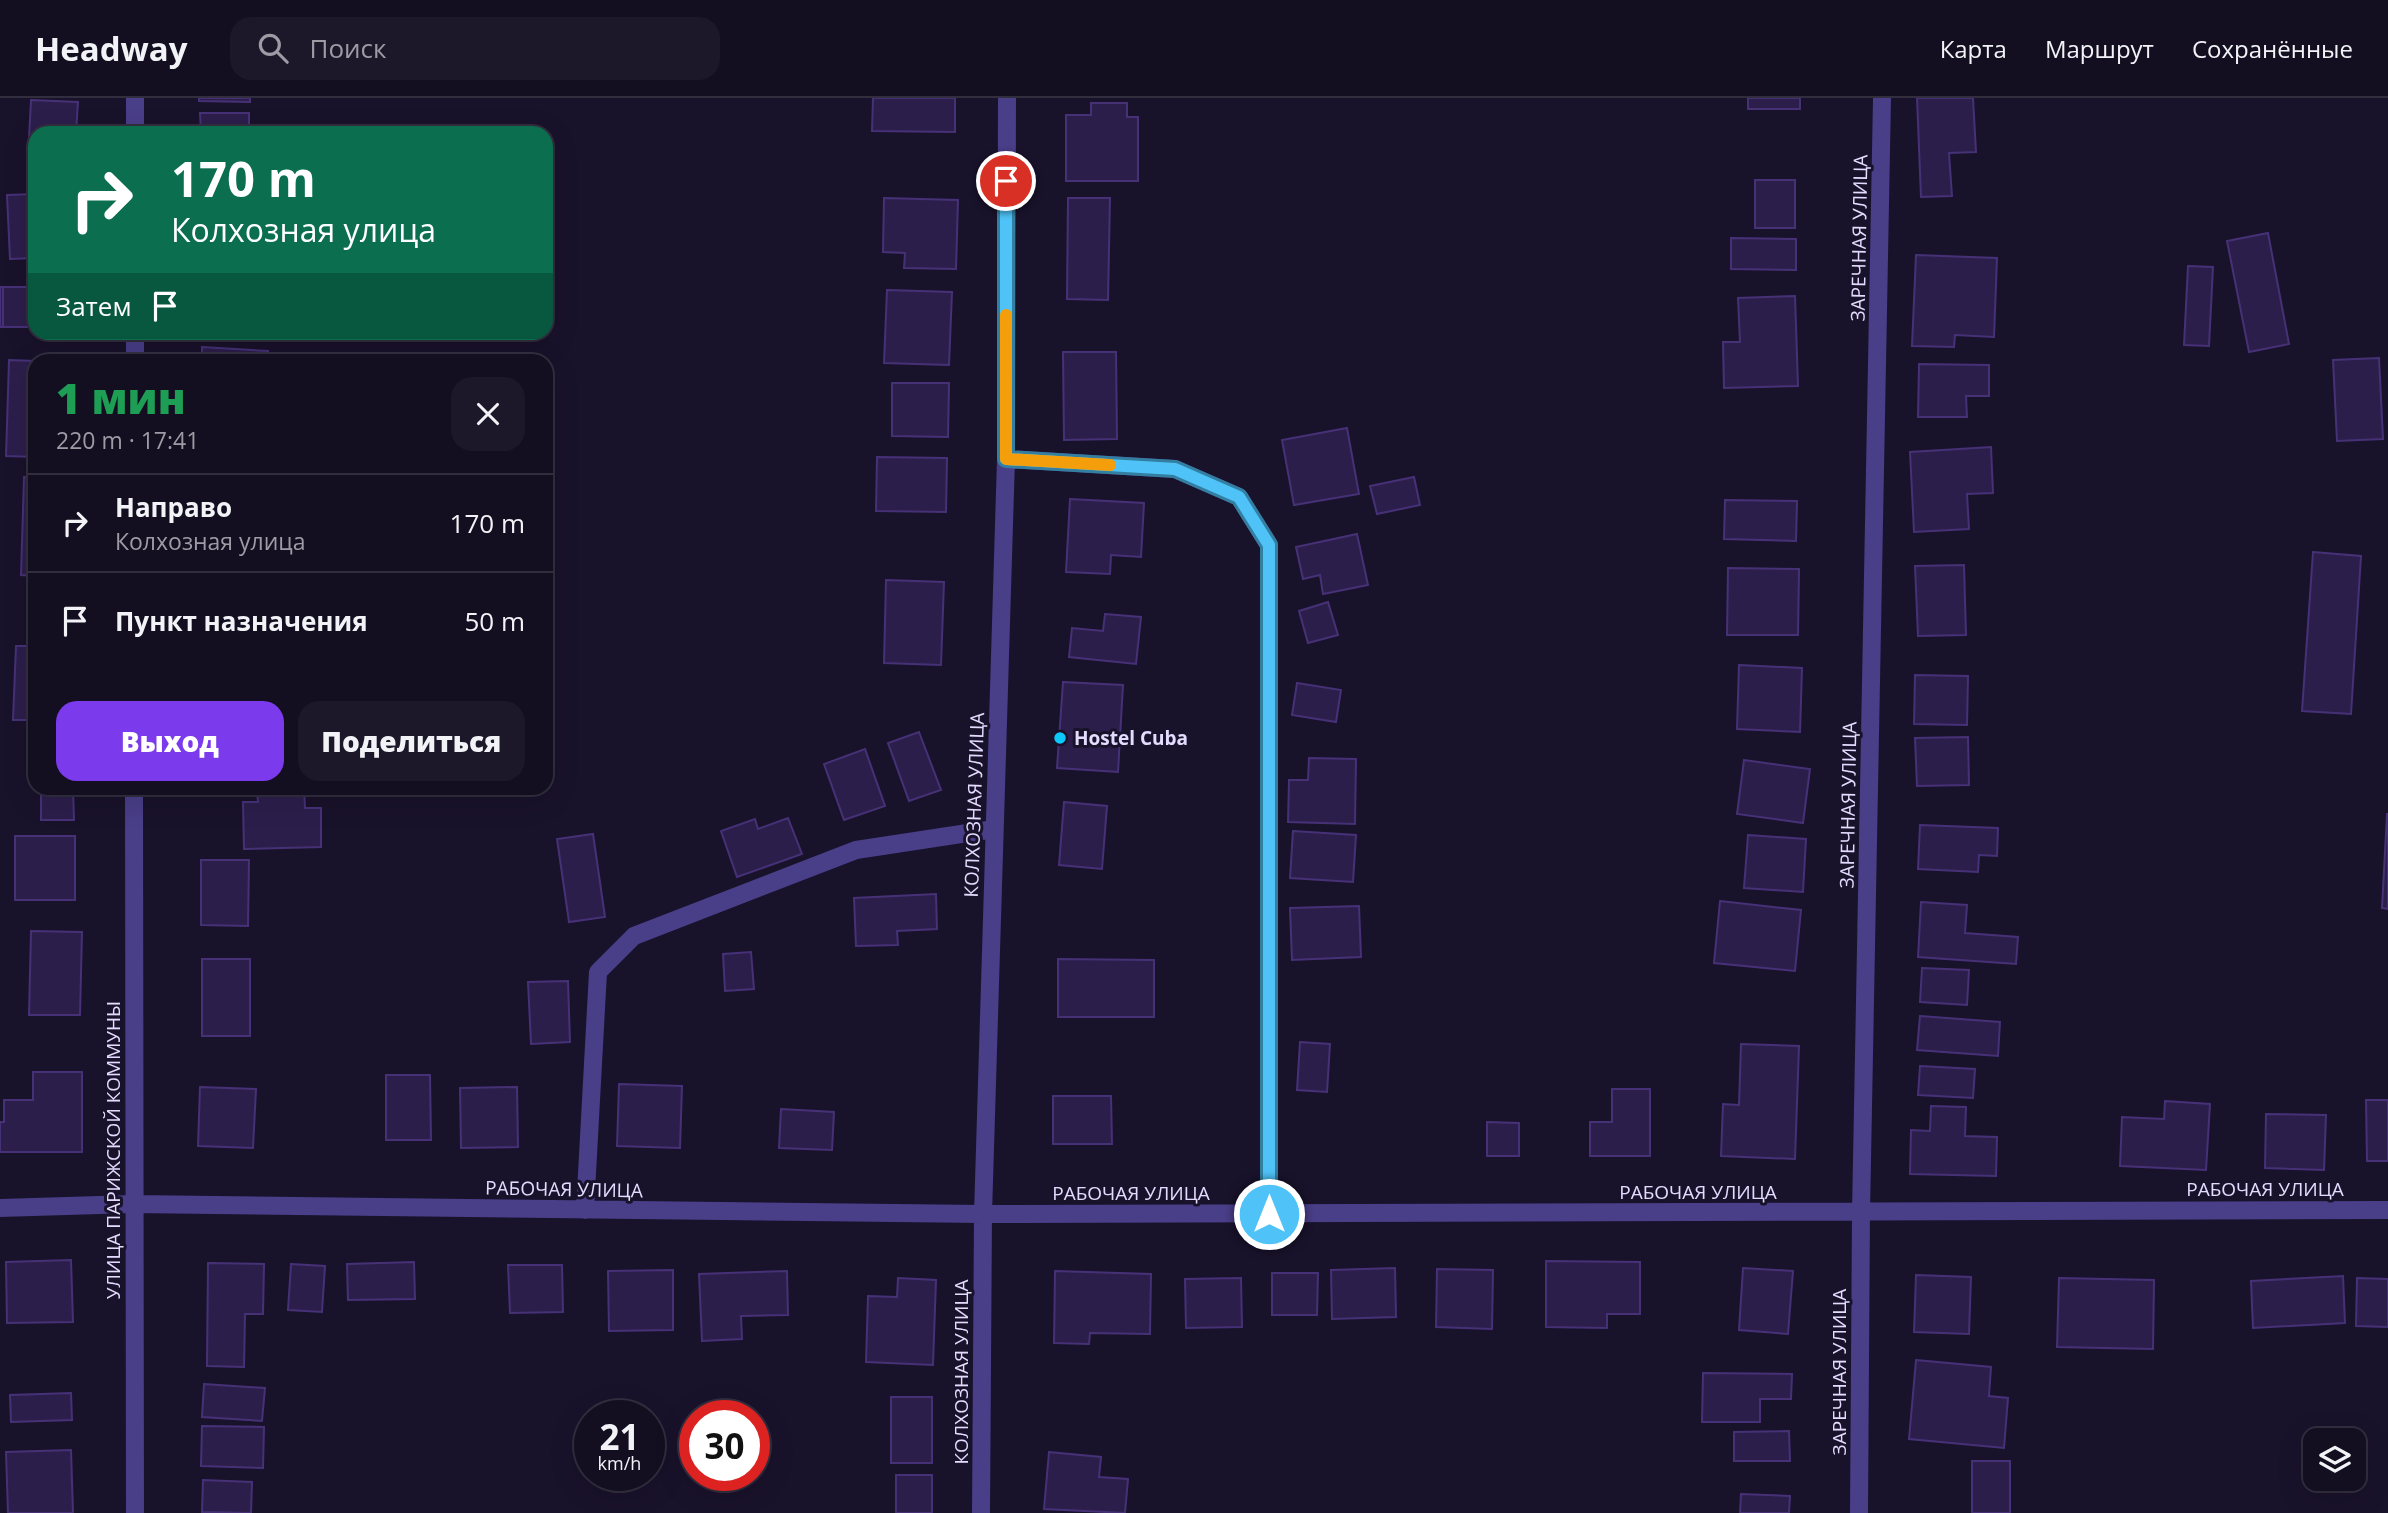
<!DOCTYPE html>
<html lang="ru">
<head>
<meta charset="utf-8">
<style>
  body { margin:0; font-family:"Open Sans",sans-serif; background:#1c1729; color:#f1f3f6; height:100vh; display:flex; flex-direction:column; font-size:26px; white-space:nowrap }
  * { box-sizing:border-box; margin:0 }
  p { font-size:23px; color:#9d9ca5 }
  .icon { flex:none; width:38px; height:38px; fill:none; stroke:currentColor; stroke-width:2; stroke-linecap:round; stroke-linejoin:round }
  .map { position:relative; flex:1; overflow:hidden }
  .drawer { position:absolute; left:28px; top:256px; width:525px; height:441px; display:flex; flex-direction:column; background:#130e20; border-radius:21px; box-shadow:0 7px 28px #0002,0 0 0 2px #322e3e }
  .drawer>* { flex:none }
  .guide { position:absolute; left:28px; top:28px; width:525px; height:214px; border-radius:21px; box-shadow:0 7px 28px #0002,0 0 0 2px #322e3e; background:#0b6e4f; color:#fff; overflow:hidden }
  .controls { position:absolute; left:2303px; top:1330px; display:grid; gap:14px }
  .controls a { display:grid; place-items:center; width:63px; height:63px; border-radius:14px; background:#130e20; box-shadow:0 7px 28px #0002,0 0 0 2px #322e3e; font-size:35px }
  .speed { position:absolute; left:574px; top:1302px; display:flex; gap:14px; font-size:35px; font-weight:700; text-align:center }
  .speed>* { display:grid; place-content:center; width:91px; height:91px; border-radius:50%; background:#130e20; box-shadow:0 7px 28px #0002,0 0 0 2px #322e3e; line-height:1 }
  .speed small { font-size:18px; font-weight:400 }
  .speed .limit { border:10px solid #d22; background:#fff; color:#111 }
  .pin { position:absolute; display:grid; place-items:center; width:60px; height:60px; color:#fff; margin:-30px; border:4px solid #fff; border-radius:50%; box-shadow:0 2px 7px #0007 }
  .me { position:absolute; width:77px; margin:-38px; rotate:0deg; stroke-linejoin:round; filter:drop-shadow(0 0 5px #0008) }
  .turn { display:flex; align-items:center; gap:24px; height:147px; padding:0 28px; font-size:32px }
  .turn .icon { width:91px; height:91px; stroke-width:2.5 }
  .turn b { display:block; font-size:49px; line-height:60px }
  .then { display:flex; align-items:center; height:66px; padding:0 28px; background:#0003; gap:14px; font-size:26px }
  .round { display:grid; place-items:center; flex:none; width:74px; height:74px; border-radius:21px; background:#1c1729 }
  .summary { display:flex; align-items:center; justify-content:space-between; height:119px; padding:0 28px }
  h1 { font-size:42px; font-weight:800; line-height:52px; color:#1e9e55 }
  .primary-button { display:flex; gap:14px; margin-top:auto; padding:14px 28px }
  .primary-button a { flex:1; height:80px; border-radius:21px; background:#7c3aed; color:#fff; font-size:28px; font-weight:800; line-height:80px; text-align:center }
  .primary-button a+a { background:#1c1729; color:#f1f3f6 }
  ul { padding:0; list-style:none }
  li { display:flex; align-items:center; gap:21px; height:98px; padding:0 28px; border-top:2px solid #322e3e }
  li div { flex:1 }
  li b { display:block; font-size:26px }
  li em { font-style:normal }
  header { display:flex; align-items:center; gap:42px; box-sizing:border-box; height:98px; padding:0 35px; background:#130e20; border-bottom:2px solid #322e3e }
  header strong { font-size:33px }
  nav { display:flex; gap:38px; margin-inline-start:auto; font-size:24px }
  .search { width:490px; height:63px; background:#1c1729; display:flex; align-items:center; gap:18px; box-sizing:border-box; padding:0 24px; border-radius:21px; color:#9d9ca5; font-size:26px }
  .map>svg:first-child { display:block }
  .building { fill:#2c1e4b; stroke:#463177; stroke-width:2 }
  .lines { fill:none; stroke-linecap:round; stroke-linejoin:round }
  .street { stroke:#493e88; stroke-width:18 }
  .route-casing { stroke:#337fa1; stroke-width:18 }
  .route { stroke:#4fc3f7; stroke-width:12 }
  .slow { stroke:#f59e0b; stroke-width:12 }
  .poi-dot { fill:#0dc9fa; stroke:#19122b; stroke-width:2.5 }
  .labels { text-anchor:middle; stroke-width:6; stroke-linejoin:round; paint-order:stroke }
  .street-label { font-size:19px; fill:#e4dcfe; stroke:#19122b }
  .poi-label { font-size:19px; font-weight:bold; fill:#e4dcfe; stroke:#19122b; text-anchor:start }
</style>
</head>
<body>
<header>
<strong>Headway</strong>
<div class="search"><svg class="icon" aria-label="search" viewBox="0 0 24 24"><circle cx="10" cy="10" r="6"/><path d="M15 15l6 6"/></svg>Поиск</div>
<nav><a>Карта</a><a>Маршрут</a><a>Сохранённые</a></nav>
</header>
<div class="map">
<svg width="2388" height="1415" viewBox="0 0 2388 1415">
  <rect width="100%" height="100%" fill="#19122b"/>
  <path class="building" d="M199 0H250V4L199 3Z
    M873 0H955V34L872 33Z
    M1748 0H1800V11H1748Z
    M1917 0H1973L1976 54 1949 55 1952 98 1921 99Z
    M31 2 78 4 76 35H35V78H27Z
    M1091 5H1127V19H1138V83H1066V17H1091Z
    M200 15H249V35H201Z
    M1755 82H1795V130H1755Z
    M35 96V160L10 161 7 97Z
    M884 100 958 102 956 171 904 170 905 155 883 154Z
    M1068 100H1110L1108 202 1067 201Z
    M2268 135 2289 246 2249 254 2227 143Z
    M1731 140 1796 141V172L1731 171Z
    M1916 157 1997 160 1994 239 1955 237 1954 249 1912 248Z
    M2188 168 2213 169 2209 248 2184 247Z
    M0 189H3V229H0Z
    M3 189H35V229H3Z
    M887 192 952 194 949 267 884 265Z
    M1795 198 1798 288 1724 290 1723 244H1740L1738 200Z
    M202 249 268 253V262H202Z
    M1063 254H1116L1117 341 1064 342Z
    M2379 260 2383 341 2337 343 2333 262Z
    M9 262 35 263V359L6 358Z
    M1919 266 1989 267V298H1966L1967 319H1918Z
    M892 285H949L948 339 892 338Z
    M1347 330 1359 396 1294 407 1282 342Z
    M1991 349 1993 395 1967 396 1969 431 1914 434 1910 354Z
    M877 359 947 360 946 414 876 413Z
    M24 379 35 380V478L21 477Z
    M1414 379 1420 407 1377 416 1370 388Z
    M1070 401 1144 405 1141 459 1111 457 1110 476 1066 474Z
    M1725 402 1797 403 1796 443 1724 441Z
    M1357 436 1368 487 1323 496 1320 477 1303 481 1296 449Z
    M2313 454 2361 458 2351 616 2302 613Z
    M1964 467 1966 537 1918 538 1915 468Z
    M1728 470 1799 471 1798 537H1727Z
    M886 482 944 484 941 567 884 565Z
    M1328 504 1338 537 1308 545 1299 513Z
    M1105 516 1141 519 1136 566 1069 559 1072 530 1103 533Z
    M16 548H35V622H13Z
    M1739 567 1802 570 1800 634 1737 631Z
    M1915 577 1968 578 1967 627 1914 626Z
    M1063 584 1123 587 1118 674 1057 670Z
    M1297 585 1341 592 1336 624 1292 617Z
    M919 634 941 692 909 703 888 645Z
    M1968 639 1969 687 1917 688 1915 640Z
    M865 651 885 708 844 722 824 666Z
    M1309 660 1356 661 1355 726 1288 724 1289 682H1308Z
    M1744 662 1810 671 1803 725 1737 716Z
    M41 690H73L74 722H41Z
    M304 691 305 710H321V749L244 751 243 704H258L257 692Z
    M1064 704 1107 708 1102 771 1059 767Z
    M2387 716H2388V811L2382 810Z
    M788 720 802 756 737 779 721 733 755 721 758 731Z
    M1920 727 1998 730 1997 758 1979 757 1978 774 1918 771Z
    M1293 733 1356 737 1353 784 1290 780Z
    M593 736 605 819 569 824 557 741Z
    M1748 737 1806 741 1803 794 1744 790Z
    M15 738H75V802H15Z
    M201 762H249L248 828 201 827Z
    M936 796 937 831 897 833 898 847 856 848 854 800Z
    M1720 803 1801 812 1795 873 1714 865Z
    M1921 804 1967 807 1965 835 2018 839 2016 866 1918 859Z
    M1359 808 1361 859 1292 862 1290 810Z
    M31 833 82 834 80 917H29Z
    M751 854 754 891 725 893 723 856Z
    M202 861H250V938H202Z
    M1058 861 1154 862V919H1058Z
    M1922 870 1969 872 1967 907 1920 904Z
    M568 883 570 944 531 946 528 884Z
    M1920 918 2000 924 1998 958 1917 952Z
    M1300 944 1330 946 1327 994 1297 992Z
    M1741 946 1799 948 1795 1061 1721 1058 1723 1006 1739 1007Z
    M1920 968 1975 971 1973 1000 1918 997Z
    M33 974H82V1054H0V1024H4V1002H33Z
    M386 977H430L431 1042H386Z
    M619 986 682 988 680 1050 617 1048Z
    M200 989 256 991 253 1050 198 1048Z
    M517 989 518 1049 461 1050 460 990Z
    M1612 991H1650V1058H1590V1024H1612Z
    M1053 998H1111L1112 1046H1053Z
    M2366 1002H2388V1063H2367Z
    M2165 1003 2210 1006 2206 1072 2120 1068 2122 1019 2164 1021Z
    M1931 1008 1966 1009 1965 1038 1997 1039 1996 1078 1910 1076 1911 1032 1930 1033Z
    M781 1011 834 1014 832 1052 779 1050Z
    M2266 1016 2326 1017 2324 1072 2265 1070Z
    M1487 1024 1519 1025V1058H1487Z
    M71 1162 73 1224 7 1225 6 1164Z
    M1546 1163 1640 1164V1216H1607V1230L1546 1229Z
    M414 1164 415 1201 348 1202 347 1166Z
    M208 1165 264 1166 263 1216H245L244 1269 207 1268Z
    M291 1166 325 1168 322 1214 288 1212Z
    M508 1167H562L563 1214 510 1215Z
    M1395 1170 1396 1219 1332 1221 1331 1172Z
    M1743 1170 1793 1173 1788 1236 1739 1232Z
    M1437 1171 1493 1172 1492 1231 1436 1229Z
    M673 1172V1232L609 1233 608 1173Z
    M787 1173 788 1217 741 1218 742 1241 702 1243 699 1176Z
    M1055 1173 1151 1176 1150 1236 1090 1235 1089 1246 1054 1245Z
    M1272 1175H1318L1317 1217H1272Z
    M1916 1177 1971 1179 1969 1236 1914 1234Z
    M2343 1178 2345 1225 2253 1230 2251 1183Z
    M898 1180 936 1182 933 1267 866 1264 868 1198 897 1199Z
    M1241 1180 1242 1229 1186 1230 1185 1181Z
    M2059 1180 2154 1182 2153 1251 2057 1249Z
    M2357 1180 2388 1181V1229L2356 1228Z
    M1916 1262 1991 1269 1989 1298 2008 1300 2004 1350 1909 1341Z
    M1703 1275 1792 1276 1791 1301H1760V1324H1702Z
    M204 1286 265 1290 262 1323 202 1319Z
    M71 1295 72 1322 11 1324 10 1297Z
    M891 1299H932V1365H891Z
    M202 1328 264 1329 263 1370 201 1368Z
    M1789 1333 1790 1363H1734V1334Z
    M71 1352 73 1415H8L6 1354Z
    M1049 1354 1101 1359 1099 1379 1128 1381 1125 1415 1044 1411Z
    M1972 1363H2010V1415H1972Z
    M896 1377H932V1415H896Z
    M203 1382 252 1384 251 1415 202 1414Z
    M1741 1396 1790 1398 1789 1415H1740Z"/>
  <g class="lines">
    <path class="street" d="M135 35V0
      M135 262V234
      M1006 361 1175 371 1239 399 1269 447V1116
      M134 690 135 1415
      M0 1110 133 1106 983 1116 2388 1112
      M585 1112 598 874 634 838 856 752 994 731
      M981 1415 983 1116 1006 361 1007 0
      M1859 1415 1861 1115 1882 0"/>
  </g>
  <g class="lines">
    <defs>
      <path id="route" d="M1006 83V361L1175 371 1239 399 1269 447V1116"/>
    </defs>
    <use href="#route" class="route-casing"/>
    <use href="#route" class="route"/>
    <path class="slow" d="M1006 217V361L1110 367"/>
  </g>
  <circle class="poi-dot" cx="1060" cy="640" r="7"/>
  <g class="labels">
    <g class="street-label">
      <text transform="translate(1859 140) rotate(-89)" y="7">ЗАРЕЧНАЯ УЛИЦА</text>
      <text transform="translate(974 707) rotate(-88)" y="7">КОЛХОЗНАЯ УЛИЦА</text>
      <text transform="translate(1848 707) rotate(-89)" y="7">ЗАРЕЧНАЯ УЛИЦА</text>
      <text transform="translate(113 1052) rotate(-90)" y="7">УЛИЦА ПАРИЖСКОЙ КОММУНЫ</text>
      <text transform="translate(564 1091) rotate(1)" y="7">РАБОЧАЯ УЛИЦА</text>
      <text x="2265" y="1098">РАБОЧАЯ УЛИЦА</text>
      <text x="1698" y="1101">РАБОЧАЯ УЛИЦА</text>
      <text x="1131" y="1102">РАБОЧАЯ УЛИЦА</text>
      <text transform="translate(961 1274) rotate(-90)" y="7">КОЛХОЗНАЯ УЛИЦА</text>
      <text transform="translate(1839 1274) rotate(-90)" y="7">ЗАРЕЧНАЯ УЛИЦА</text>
    </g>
    <g class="poi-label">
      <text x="1074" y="647">Hostel Cuba</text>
    </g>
  </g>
</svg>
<div class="controls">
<a><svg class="icon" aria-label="layers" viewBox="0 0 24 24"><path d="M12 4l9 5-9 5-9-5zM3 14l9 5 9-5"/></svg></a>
</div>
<div class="speed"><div>21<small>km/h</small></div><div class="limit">30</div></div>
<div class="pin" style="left:1006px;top:83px;background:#d93025"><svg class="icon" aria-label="arrive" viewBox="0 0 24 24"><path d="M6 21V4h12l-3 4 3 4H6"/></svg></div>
<svg class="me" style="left:1269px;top:1116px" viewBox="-20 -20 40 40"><circle r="17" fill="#4fc3f7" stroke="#fff" stroke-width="3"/><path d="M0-11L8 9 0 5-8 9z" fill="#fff"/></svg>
<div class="guide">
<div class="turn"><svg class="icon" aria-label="right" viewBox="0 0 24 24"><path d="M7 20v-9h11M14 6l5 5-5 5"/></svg><div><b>170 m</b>Колхозная улица</div></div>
<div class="then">Затем<svg class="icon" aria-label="arrive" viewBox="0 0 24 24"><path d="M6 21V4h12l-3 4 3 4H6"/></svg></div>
</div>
<section class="drawer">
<div class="summary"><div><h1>1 мин</h1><p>220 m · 17:41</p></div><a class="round"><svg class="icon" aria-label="close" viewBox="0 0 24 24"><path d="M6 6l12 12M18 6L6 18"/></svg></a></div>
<ul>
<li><svg class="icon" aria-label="right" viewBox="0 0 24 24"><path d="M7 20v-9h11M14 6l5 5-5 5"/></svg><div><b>Направо</b><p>Колхозная улица</p></div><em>170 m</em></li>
<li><svg class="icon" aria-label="arrive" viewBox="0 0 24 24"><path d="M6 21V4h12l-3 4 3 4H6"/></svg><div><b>Пункт назначения</b></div><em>50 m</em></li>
</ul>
<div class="primary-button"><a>Выход</a><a>Поделиться</a></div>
</section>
</div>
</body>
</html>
